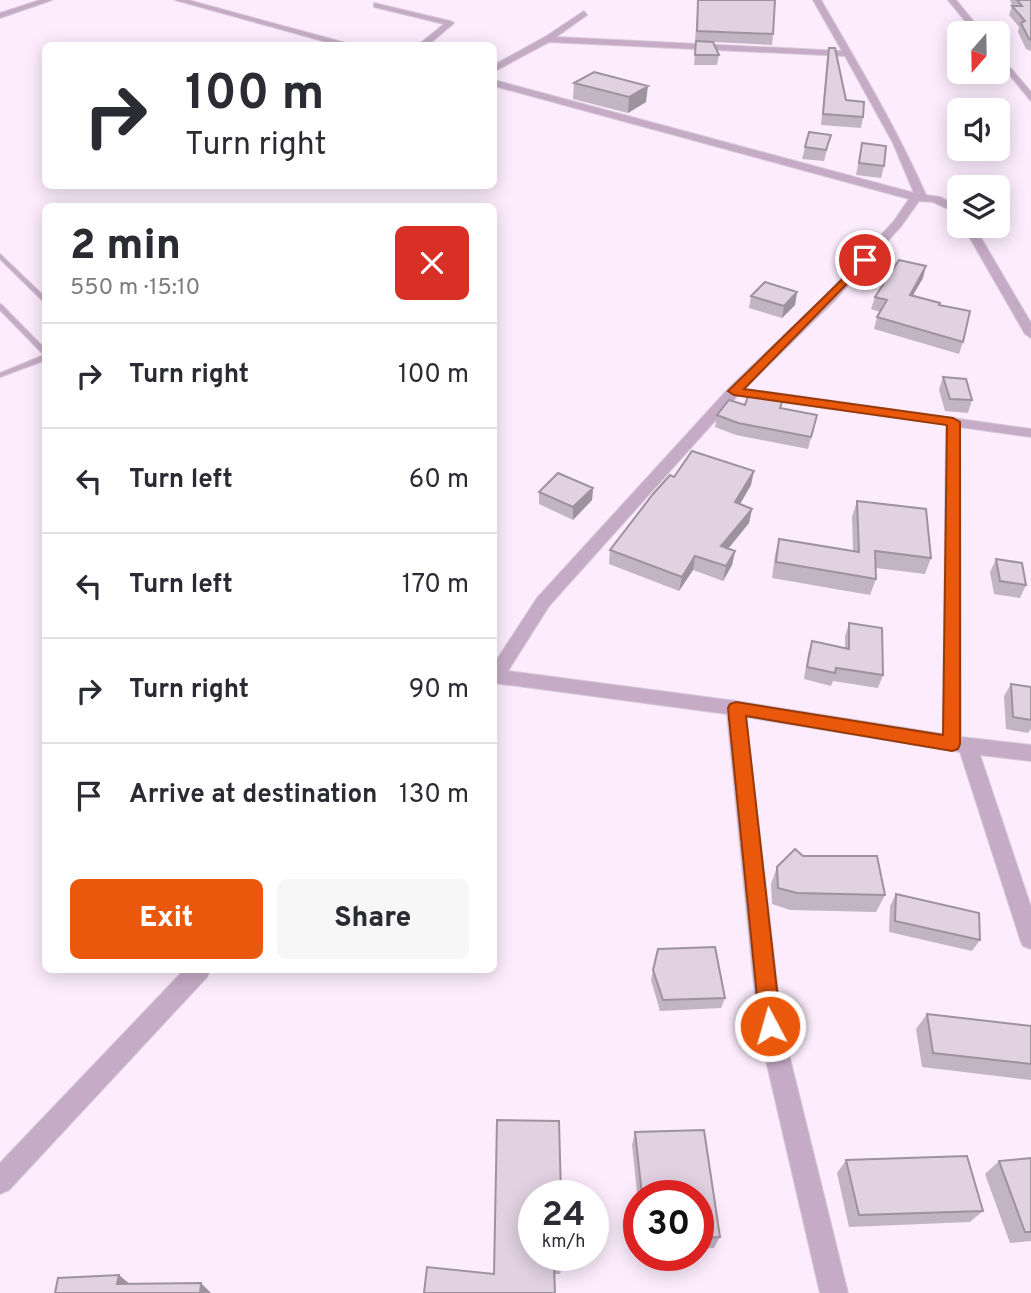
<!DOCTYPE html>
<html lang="en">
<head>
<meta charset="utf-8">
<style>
  body { margin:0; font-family:Overpass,sans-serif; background:#f7f7f7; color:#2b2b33; height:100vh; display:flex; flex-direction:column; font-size:26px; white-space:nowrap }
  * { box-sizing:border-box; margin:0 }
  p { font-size:23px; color:#7c7c81 }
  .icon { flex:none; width:38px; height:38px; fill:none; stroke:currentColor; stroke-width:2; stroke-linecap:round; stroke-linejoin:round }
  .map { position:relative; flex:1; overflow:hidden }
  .panel { position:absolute; left:42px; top:203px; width:455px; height:770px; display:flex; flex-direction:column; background:#fff; border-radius:10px; box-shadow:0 4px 18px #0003 }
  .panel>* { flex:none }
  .guide { position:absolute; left:42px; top:42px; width:455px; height:147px; border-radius:10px; box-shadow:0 4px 18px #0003; background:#fff; color:#2b2b33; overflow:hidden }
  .needle { width:46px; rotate:200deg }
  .tools { position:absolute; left:947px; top:21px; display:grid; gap:14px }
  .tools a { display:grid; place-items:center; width:63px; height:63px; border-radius:10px; background:#fff; box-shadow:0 4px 18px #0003; font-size:35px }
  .speed { position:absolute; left:518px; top:1180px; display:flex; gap:14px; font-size:35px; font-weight:700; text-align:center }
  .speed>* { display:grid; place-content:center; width:91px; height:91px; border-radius:50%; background:#fff; box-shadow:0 4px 18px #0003; line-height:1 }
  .speed small { font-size:18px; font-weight:400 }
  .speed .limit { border:10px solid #d22; background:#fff; color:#111 }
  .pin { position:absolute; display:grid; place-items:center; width:60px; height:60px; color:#fff; margin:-30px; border:4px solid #fff; border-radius:50%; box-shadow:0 2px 7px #0007 }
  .me { position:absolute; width:77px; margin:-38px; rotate:354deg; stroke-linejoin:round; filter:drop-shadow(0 0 5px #0008) }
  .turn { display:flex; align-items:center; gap:24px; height:147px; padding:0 28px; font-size:32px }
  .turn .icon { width:91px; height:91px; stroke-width:2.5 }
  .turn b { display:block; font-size:49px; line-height:60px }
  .round { display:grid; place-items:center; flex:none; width:74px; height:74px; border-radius:10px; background:#f7f7f7 }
  .summary { display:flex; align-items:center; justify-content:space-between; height:119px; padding:0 28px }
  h1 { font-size:42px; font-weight:800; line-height:52px }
  .action { display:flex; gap:14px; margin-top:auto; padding:14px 28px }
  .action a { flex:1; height:80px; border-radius:10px; background:#ea580c; color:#fff; font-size:28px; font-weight:800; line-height:80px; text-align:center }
  .action a+a { background:#f7f7f7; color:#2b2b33 }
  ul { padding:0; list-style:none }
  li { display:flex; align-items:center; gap:21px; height:105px; padding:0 28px; border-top:2px solid #e1e1e2 }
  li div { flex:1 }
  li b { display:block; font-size:26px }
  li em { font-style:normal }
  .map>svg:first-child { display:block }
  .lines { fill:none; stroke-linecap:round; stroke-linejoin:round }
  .service-casing { stroke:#d7c9d8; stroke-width:2 }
  .minor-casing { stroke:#d7c9d8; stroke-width:2 }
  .service { fill:#c6abc6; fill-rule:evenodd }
  .minor { fill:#c6abc6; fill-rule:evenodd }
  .wall { fill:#c2b4c2 }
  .shaded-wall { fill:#9e929e }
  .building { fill:#e1d1e1; stroke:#9e929e; stroke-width:2 }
  .route { fill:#ea580c; stroke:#983908; stroke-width:2 }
</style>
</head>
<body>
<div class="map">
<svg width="1031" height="1293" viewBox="0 0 1031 1293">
  <rect width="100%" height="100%" fill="#fcecfd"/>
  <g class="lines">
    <defs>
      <path id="service" d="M0 254 46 298V304L0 259Z
        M0 304 2 305 46 350V360L0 377V373L44 355 0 310Z"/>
      <path id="minor" d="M40 0H52L0 18V13Z
        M175 0H188L357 46H341Z
        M813 0H821C858 64 896 127 926 195L940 197 959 207V214L933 202 919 201 902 225 835 300 739 394 549 606 508 671 736 701 943 734 946 425 762 399 755 395 762 391 1031 429V437L960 427 961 737 1031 745V761L980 755 1031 907V949L1023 946 1020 939 960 752 746 717 782 1026 848 1293H820L758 1026 727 714 494 683V664L537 598 729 388 827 294 894 221 909 199 494 86V80L914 193 893 143 845 56 549 42 497 70 494 71V65L545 37 584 11 587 15 556 37 842 51Z
        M948 0H956L983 33H975Z
        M374 3 450 21 454 23 427 46H417L444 24 374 7Z
        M998 53 1031 92V101L998 61Z
        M963 226H974L1031 323V338L1025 334Z
        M184 970H210L207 977 9 1190 0 1194V1163Z"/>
    </defs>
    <use href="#service" class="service-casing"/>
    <use href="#minor" class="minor-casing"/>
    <use href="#service" class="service"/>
    <use href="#minor" class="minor"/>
  </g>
  <path class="wall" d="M698 0 773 34 772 45 695 41Z
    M1010 0H1031V51L1026 49 1018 32 1019 27 1009 15 1012 6Z
    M696 41 719 55 717 65H694Z
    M829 48 846 100 863 117 861 128 821 125 827 58Z
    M574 83 646 102 628 113 573 99Z
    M831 135 824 161 802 159 805 147Z
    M862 143 884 166 881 178 856 175Z
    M923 278 913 295 939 305 963 342 959 354 874 329 877 317 880 312 871 309 875 297Z
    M797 292 795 305 782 318 749 308 751 296Z
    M943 377 972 400 968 413 945 411 939 390Z
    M745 405 781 408 817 415 808 449 736 435 715 427 717 415Z
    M674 477 751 485 740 504 752 509 749 523 728 549 735 551 732 565 723 581 693 570 679 591 609 564 610 550Z
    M593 488 592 500 573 520 539 504V492Z
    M857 501 931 558 925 574 876 568V579L870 595 772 578 775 555 779 539 853 551 852 517Z
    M996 559 1026 585 1020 598 994 594 990 572Z
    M849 623 883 675 878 688 833 681 831 686 804 679 808 654 812 641 845 648V636Z
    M1011 684 1031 687V729L1028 733 1006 729 1004 696Z
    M803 856 885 895 876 912 790 910 772 904 771 884 777 867Z
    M896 894 980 940 972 951 889 932 890 906Z
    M658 949 725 998 721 1008 660 1011 651 980Z
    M927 1014 1031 1026V1080L922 1067 916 1029Z
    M497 1120 562 1266 560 1274H494Z
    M704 1130 720 1237 714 1248 698 1249V1195H639V1211L632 1145 635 1132Z
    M1031 1158V1241L1010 1243 985 1174 999 1161Z
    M846 1160 983 1211 970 1222 849 1227 837 1173Z"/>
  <path class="shaded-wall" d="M648 86 646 102 628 113 629 97Z
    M926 266 923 278 906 307 910 295Z
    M797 292 795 305 782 318 784 306Z
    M754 471 751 485 733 516 735 502Z
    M593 488 592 500 573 520V507Z
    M752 509 749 523 718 561 721 546Z
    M735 551 732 565 723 581 726 566Z
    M695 556 693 570 679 591 682 577Z
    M119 1275 131 1285 117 1284Z
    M201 1283 211 1293H200Z"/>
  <path class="building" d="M698 0H775L773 34 697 31Z
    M1017 0H1031V40L1029 39 1021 23 1025 21 1012 6H1022Z
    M696 41 713 42 719 55H695Z
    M829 48H835L846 100 864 102 863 117 823 114Z
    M594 72 648 86 629 97 574 83Z
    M809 132 831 135 826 150 805 147Z
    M862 143 886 146 884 166 859 163Z
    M899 260 926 266 910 295 940 303 939 305 970 311 963 342 877 317 887 300 875 297Z
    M765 282 797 292 784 306 751 296Z
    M943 377 966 379 972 400 950 399Z
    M750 390 784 396 780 408 817 415 811 437 738 423 717 415 729 400 745 405Z
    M692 451 754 471 735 502 752 509 721 546 735 551 726 566 695 556 682 577 610 550 653 494 670 475 674 477Z
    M558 473 593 488 573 507 539 492Z
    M857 501 926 509 931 558 875 551 876 579 776 562 779 539 859 552Z
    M996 559 1022 563 1026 585 1000 581Z
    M849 623 882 628 883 675 836 668 835 673 807 667 812 641 849 649Z
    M1011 684 1031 687V720L1013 717Z
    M795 849 803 856H877L885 895 797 893 778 888 777 867Z
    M896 894 979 913 980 940 895 921Z
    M715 947 725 998 663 1000 653 970 658 949Z
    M927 1014 1031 1026V1064L933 1053Z
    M497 1120 559 1121 561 1195H534V1255H561L562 1266H554L555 1293H424L427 1267 494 1274Z
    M704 1130 720 1237 698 1238V1195H642L635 1132Z
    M967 1156 983 1211 859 1215 846 1160Z
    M1031 1158V1232H1025L999 1161Z
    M119 1275 117 1284 201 1283 200 1293H55L58 1278Z"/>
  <path class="route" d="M865 257 870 260 868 262 744 389 953 418 960 422V744L958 749 952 751 746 716 781 1026 778 1033 770 1037 763 1033 760 1026 728 708 730 704 736 702 943 735 947 425 734 395 728 391Z"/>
</svg>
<div class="tools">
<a><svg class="needle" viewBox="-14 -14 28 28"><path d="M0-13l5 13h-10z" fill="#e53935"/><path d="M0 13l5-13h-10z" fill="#7c7c81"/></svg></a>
<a><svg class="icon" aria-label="sound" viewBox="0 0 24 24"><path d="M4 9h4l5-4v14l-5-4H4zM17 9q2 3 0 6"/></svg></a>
<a><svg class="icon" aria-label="layers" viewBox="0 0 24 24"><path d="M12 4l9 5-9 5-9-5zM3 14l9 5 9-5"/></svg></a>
</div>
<div class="speed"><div>24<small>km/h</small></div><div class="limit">30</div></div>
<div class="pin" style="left:865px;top:260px;background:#d93025"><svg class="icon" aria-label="arrive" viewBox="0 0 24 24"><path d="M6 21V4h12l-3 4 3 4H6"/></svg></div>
<svg class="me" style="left:770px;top:1026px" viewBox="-20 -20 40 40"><circle r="17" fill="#ea580c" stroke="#fff" stroke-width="3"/><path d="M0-11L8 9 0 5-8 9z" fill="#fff"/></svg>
<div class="guide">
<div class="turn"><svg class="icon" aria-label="right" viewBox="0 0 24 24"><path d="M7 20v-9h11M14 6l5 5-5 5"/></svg><div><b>100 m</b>Turn right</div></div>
</div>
<section class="panel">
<div class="summary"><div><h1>2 min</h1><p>550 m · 15:10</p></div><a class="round" style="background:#d93025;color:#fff"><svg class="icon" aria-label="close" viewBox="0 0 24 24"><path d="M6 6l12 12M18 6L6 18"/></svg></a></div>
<ul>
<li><svg class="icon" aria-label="right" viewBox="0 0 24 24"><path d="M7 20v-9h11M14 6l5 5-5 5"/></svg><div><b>Turn right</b></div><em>100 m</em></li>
<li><svg class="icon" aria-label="left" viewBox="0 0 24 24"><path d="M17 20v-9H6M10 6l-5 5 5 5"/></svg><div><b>Turn left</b></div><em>60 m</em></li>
<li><svg class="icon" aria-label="left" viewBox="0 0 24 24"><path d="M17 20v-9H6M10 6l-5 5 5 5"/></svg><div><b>Turn left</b></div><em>170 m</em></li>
<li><svg class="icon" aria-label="right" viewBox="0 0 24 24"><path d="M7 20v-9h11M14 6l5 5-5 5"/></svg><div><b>Turn right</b></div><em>90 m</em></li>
<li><svg class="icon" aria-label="arrive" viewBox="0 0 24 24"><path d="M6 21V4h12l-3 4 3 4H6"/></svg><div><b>Arrive at destination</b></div><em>130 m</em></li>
</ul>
<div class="action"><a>Exit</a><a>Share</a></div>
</section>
</div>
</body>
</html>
